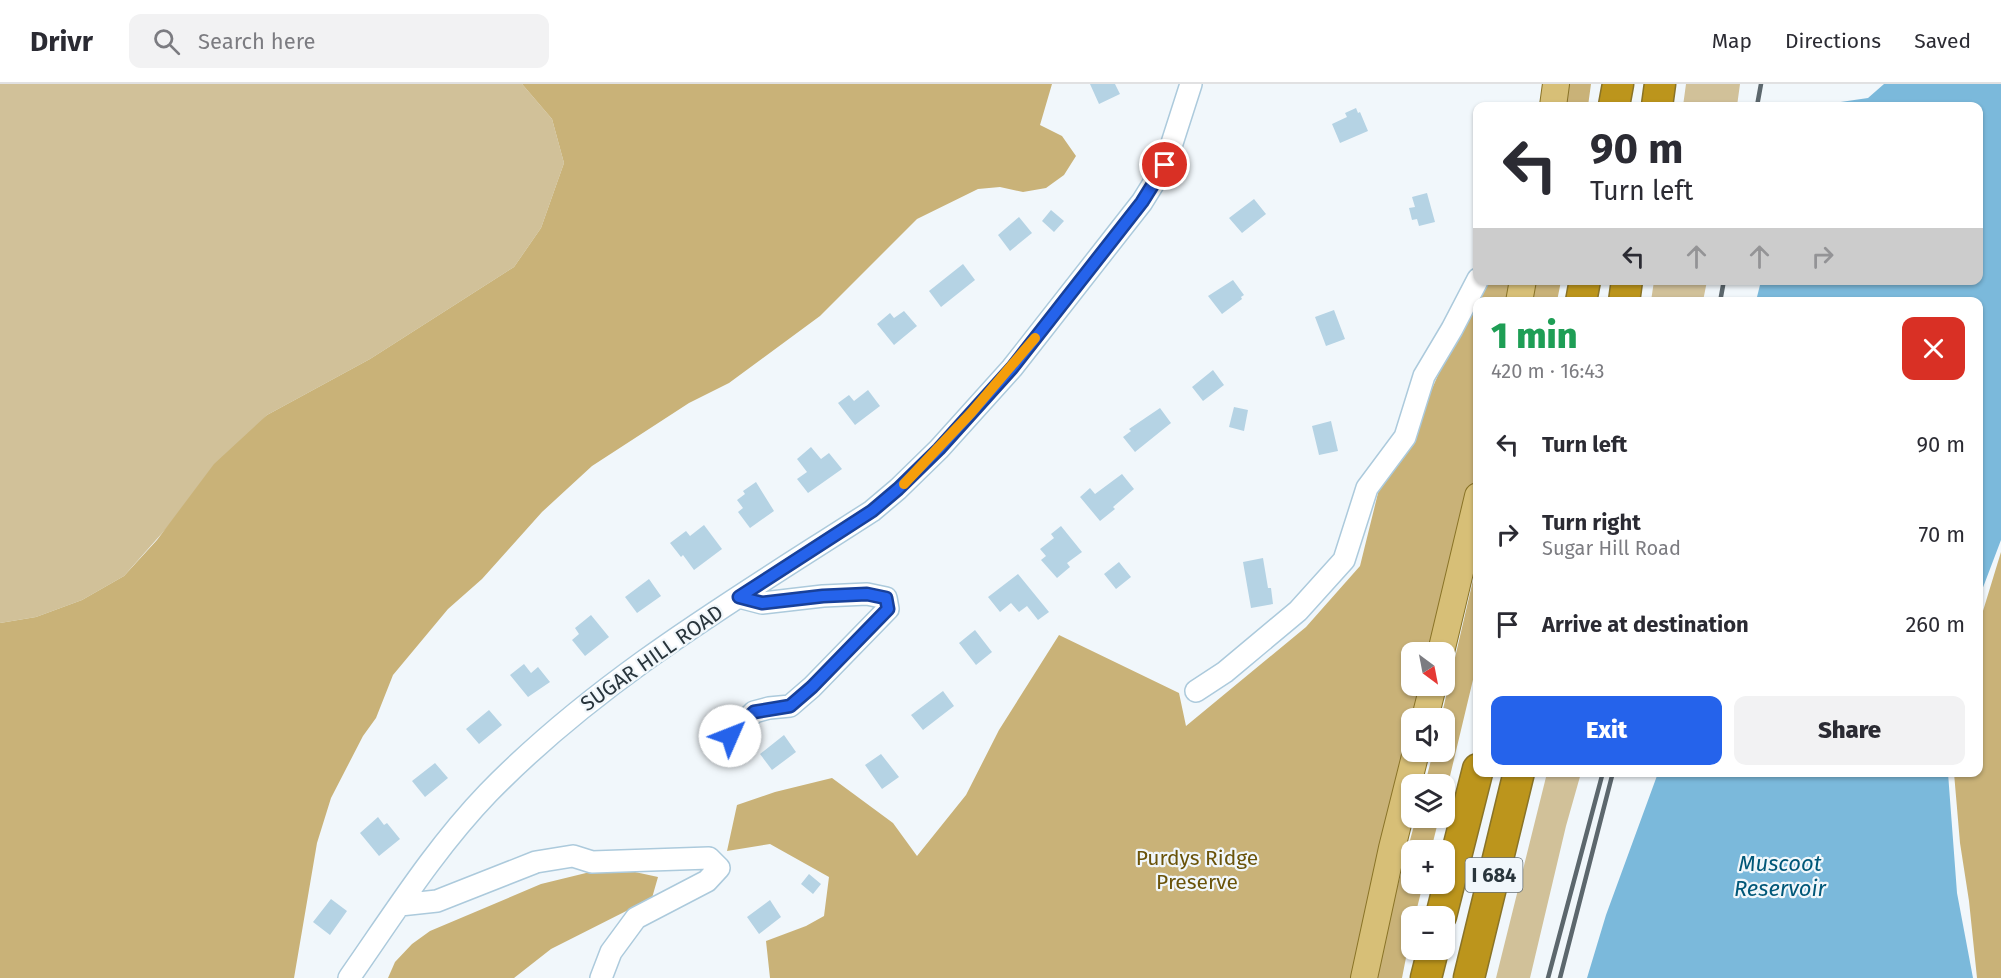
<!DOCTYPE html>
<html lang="en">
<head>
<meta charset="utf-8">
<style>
  body { margin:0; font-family:"Fira Sans",sans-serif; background:#f2f2f3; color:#2b2b33; height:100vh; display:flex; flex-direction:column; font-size:22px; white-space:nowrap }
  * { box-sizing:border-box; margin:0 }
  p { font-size:20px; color:#7c7c81 }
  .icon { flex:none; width:33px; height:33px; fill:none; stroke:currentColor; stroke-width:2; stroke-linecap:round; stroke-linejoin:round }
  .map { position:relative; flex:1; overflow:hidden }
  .side { position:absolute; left:1473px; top:213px; width:510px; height:480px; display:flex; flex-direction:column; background:#fff; border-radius:12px; box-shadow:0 2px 4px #0004 }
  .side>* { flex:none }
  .guide { position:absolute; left:1473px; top:18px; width:510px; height:183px; border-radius:12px; box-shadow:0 2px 4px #0004; background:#fff; color:#2b2b33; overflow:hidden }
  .needle { width:39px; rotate:148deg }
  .tools { position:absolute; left:1401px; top:558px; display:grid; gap:12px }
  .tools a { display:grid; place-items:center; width:54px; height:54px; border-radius:12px; background:#fff; box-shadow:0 2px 4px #0004; font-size:30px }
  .pin { position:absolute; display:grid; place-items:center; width:51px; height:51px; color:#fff; margin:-26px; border:3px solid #fff; border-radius:50%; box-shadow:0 2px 6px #0007 }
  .me { position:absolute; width:66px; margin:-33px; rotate:46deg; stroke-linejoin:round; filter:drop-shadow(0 0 4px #0008) }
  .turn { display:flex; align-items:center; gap:21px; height:126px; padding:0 18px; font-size:27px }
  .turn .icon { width:78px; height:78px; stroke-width:2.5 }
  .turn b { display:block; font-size:42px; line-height:51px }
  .lanes { display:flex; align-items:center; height:57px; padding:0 18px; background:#0003; justify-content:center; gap:30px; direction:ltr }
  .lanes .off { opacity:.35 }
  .round { display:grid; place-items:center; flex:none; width:63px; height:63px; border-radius:12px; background:#f2f2f3 }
  .summary { display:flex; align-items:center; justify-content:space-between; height:102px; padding:0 18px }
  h1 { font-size:36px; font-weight:800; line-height:45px; color:#1e9e55 }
  .action { display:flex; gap:12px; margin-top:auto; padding:12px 18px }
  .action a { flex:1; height:69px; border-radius:12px; background:#2563eb; color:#fff; font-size:24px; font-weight:800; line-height:69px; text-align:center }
  .action a+a { background:#f2f2f3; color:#2b2b33 }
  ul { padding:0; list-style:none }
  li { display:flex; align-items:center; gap:18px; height:90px; padding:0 18px }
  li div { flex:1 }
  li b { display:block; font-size:22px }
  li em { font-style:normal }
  header { display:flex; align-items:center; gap:36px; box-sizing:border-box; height:84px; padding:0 30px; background:#fff; border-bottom:2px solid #e1e1e2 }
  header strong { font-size:28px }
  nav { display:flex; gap:33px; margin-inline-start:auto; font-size:21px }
  .search { width:420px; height:54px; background:#f2f2f3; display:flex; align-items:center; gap:15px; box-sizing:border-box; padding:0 21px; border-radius:12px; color:#7c7c81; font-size:22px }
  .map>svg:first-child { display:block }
  .green { fill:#d1c199 }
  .forest { fill:#c9b278 }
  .water { fill:#7bb9db }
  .building { fill:#b5d3e4 }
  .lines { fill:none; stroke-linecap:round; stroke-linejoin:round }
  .minor-casing { stroke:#accadc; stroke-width:24 }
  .major-casing { stroke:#897327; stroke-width:28 }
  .highway-casing { stroke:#897327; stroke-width:33 }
  .minor { stroke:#fff; stroke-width:21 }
  .major { stroke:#d7bf77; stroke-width:26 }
  .highway { stroke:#bc951c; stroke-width:30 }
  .rail { stroke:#5c676d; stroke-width:4.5 }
  .route-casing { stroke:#184099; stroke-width:15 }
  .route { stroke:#2563eb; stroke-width:10 }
  .slow { stroke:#f59e0b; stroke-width:10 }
  .labels { text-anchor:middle; stroke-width:4.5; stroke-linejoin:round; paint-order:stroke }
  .shield { fill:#f1f7fb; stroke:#656f75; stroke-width:1.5 }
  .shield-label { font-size:20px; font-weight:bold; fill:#29353c }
  .street-label { font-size:21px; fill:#29353c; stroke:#f1f7fb }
  .park-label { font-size:21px; fill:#6a530a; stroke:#f1f7fb }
  .water-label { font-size:22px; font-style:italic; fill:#005778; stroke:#f1f7fb }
</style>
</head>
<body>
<header>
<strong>Drivr</strong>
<div class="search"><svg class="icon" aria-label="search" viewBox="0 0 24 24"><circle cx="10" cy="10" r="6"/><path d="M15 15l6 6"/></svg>Search here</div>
<nav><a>Map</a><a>Directions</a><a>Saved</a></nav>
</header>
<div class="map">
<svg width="2001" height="894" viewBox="0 0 2001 894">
  <rect width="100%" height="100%" fill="#f1f7fb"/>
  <path class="green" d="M0 0H522L552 35 564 79 541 144 514 183 370 275 267 331 124 492 82 516 36 533 0 539Z
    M1686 0H1740L1737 22H1683Z
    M1654 197H1707L1703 217H1651Z
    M1547 689H1581L1566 742 1530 894H1496Z"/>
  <path class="forest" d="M522 0H1052L1040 41 1062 52 1076 72 1064 91 1046 104 1023 108 1000 103 978 105 917 135 820 232 729 299 689 319 592 382 542 428 482 495 448 525 393 591 376 634 363 652 331 714 317 759 294 894H0V539L36 533 82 516 124 492 157 456 214 380 267 331 370 275 514 183 541 144 564 79 552 35Z
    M1566 0H1591L1588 22H1563Z
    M1484 197H1516L1512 217 1478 218 1477 391 1469 432 1434 568H1412V602H1427L1419 634H1412L1411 665 1360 894H770L766 857 806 842 824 832 829 793 770 760 727 767 737 721 775 708 832 694 893 739 917 772 966 711 999 646 1059 551 1179 609 1186 642 1306 543 1360 482 1379 405 1424 323 1457 248Z
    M1535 197H1561L1557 217 1531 218Z
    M2001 468V894H1977L1969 817 1960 759 1954 689 1978 688 1979 540Z
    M1477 479V579L1445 713 1444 700H1425L1433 668H1444V634H1441Z
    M1416 734H1439L1431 766H1412V800H1423L1415 832H1412L1411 848 1402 894H1377L1383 856Z
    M635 788 658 793 652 814 551 865 514 894H388L395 878 412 860 430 847 541 800 586 789Z"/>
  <path class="water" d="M1884 0H2001V456L1979 514 1978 218 1756 217 1761 197 1978 196V22H1813L1868 14Z
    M1658 689H1948L1957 809 1973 894H1587L1606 831Z"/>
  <path class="building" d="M1090 0H1115L1120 10 1099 20Z
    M1356 24 1358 29 1360 28 1368 47 1340 59 1332 40 1347 33 1345 29Z
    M1427 109 1435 138 1419 142 1417 135 1412 136 1409 124 1415 123 1412 113Z
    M1254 115 1266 130 1242 149 1229 134Z
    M1051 126 1064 137 1054 148 1042 137Z
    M1019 133 1032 149 1010 167 998 151Z
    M963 180 975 196 941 223 929 207Z
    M1233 196 1244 211 1241 213 1242 215 1222 230 1208 212Z
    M1334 226 1345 255 1326 262 1315 233Z
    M904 227 917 242 894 261 877 240 890 229 894 234Z
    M1213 286 1224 301 1203 317 1192 303Z
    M868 306 880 322 855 341 838 319 849 311 854 317Z
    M1234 323 1248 326 1244 347 1229 343Z
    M1160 324 1171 339 1135 368 1123 353 1131 347 1129 345Z
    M1331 337 1338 367 1319 371 1312 342Z
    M811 363 821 375 829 369 842 385 808 409 797 395 807 388 797 375Z
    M1122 390 1134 405 1113 423 1115 425 1100 437 1080 413 1090 404 1095 410Z
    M756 398 774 427 750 444 738 428 743 424 737 416 745 410 743 407Z
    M704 441 722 465 694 486 683 471 681 473 670 459 686 447 690 452Z
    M1061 442 1082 468 1067 479 1070 483 1057 494 1041 476 1046 472 1040 465 1054 454 1051 450Z
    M1263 474 1268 504H1271L1273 520 1251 524 1243 478Z
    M1119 478 1131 493 1116 505 1104 490Z
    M1018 490 1049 528 1038 536 1027 522 1019 528 1011 519 1000 528 988 513Z
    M649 495 661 512 637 529 625 513Z
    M591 531 609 553 585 572 572 556 579 550 575 544Z
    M975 546 992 568 976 581 959 559Z
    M524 580 531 589 538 583 550 598 528 613 510 591Z
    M943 607 954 622 923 646 911 631Z
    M489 626 502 641 479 660 466 645Z
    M784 651 796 668 772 686 760 670Z
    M881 670 899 693 882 705 865 681Z
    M435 679 448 694 425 713 412 697Z
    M378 733 384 741 387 739 400 755 379 772 360 749Z
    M809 790 821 800 813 810 801 800Z
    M331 815 347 827 330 851 313 838Z
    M770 816 781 833 759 850 747 833Z"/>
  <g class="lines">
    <defs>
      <path id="minor" d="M1196 607 1225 588 1298 527 1344 476 1367 404 1405 353 1424 292 1452 245 1478 195
        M730 652 754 628 769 624 790 622 812 603 888 525 886 514 867 510 823 512 762 519 739 513
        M400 821 437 817 536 778 573 772 592 778 709 774 719 784 707 797 636 834 611 868 601 894
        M349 894C393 831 435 764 488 709 600 594 739 513 872 427L898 405 939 365 1012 284 1142 118 1165 81 1191 0"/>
      <path id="major" d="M1553 22 1556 0
        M1519 218 1523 196
        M1441 568 1478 412
        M1425 634 1433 602
        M1364 894 1392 764 1416 668"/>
      <path id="highway" d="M1614 22 1618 0
        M1657 22 1660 0
        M1581 218 1585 196
        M1624 218 1627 196
        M1441 832 1478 685
        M1426 894 1433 866
        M1469 894 1519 688"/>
    </defs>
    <use href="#minor" class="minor-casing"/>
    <use href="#major" class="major-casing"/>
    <use href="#highway" class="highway-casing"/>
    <use href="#minor" class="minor"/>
    <use href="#major" class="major"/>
    <use href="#highway" class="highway"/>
    <path class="rail" d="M1757 22 1761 0
      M1720 218 1724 196
      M1548 894 1603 688
      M1560 894 1613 688"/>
  </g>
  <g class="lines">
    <defs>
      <path id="route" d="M730 652 754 628 790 622 812 603 888 525 886 514 867 510 823 512 762 519 739 513 872 427 898 405 939 365 1012 284 1142 118 1165 81"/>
    </defs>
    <use href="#route" class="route-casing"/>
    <use href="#route" class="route"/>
    <path class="slow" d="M904 400 971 329 1035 254"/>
  </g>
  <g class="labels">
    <rect class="shield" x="1465.5" y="774" width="57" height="34" rx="4.5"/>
    <g class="shield-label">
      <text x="1494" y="798">I 684</text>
    </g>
    <g class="street-label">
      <text transform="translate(652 574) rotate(-35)" y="7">SUGAR HILL ROAD</text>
    </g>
    <g class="park-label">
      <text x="1197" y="781">Purdys Ridge<tspan x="1197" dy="24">Preserve</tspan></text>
    </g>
    <g class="water-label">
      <text x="1780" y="787">Muscoot<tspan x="1780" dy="25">Reservoir</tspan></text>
    </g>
  </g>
</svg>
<div class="tools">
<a><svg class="needle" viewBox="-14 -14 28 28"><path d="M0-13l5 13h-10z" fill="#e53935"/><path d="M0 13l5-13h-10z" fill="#7c7c81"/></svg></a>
<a><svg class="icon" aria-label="sound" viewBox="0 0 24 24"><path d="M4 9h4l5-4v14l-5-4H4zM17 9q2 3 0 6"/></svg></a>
<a><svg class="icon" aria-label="layers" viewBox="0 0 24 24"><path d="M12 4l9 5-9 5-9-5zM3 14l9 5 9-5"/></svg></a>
<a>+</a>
<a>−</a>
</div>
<div class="pin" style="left:1165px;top:81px;background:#d93025"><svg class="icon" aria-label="arrive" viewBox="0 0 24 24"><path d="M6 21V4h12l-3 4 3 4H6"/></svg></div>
<svg class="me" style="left:730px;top:652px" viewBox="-20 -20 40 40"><circle r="19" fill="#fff"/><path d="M0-13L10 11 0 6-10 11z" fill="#2563eb"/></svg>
<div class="guide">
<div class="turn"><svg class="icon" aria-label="left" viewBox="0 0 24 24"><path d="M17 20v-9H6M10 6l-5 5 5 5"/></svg><div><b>90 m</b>Turn left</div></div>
<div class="lanes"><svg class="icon" aria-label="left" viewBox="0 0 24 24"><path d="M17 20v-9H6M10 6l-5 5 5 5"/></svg><svg class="icon off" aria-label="ahead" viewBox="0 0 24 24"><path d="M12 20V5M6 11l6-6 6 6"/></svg><svg class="icon off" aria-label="ahead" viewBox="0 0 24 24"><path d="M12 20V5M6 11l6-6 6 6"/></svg><svg class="icon off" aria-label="right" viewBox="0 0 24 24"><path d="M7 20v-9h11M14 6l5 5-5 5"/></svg></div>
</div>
<section class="side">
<div class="summary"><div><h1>1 min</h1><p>420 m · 16:43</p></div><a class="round" style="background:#d93025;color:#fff"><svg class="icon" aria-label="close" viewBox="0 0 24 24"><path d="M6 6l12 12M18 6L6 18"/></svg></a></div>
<ul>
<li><svg class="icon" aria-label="left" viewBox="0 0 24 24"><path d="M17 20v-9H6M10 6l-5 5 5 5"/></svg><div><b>Turn left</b></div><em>90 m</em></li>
<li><svg class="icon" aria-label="right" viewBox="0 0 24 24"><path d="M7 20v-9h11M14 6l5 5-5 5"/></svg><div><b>Turn right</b><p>Sugar Hill Road</p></div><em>70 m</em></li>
<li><svg class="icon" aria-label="arrive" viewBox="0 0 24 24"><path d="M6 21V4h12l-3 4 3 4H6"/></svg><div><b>Arrive at destination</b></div><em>260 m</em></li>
</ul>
<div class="action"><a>Exit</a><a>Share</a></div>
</section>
</div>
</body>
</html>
